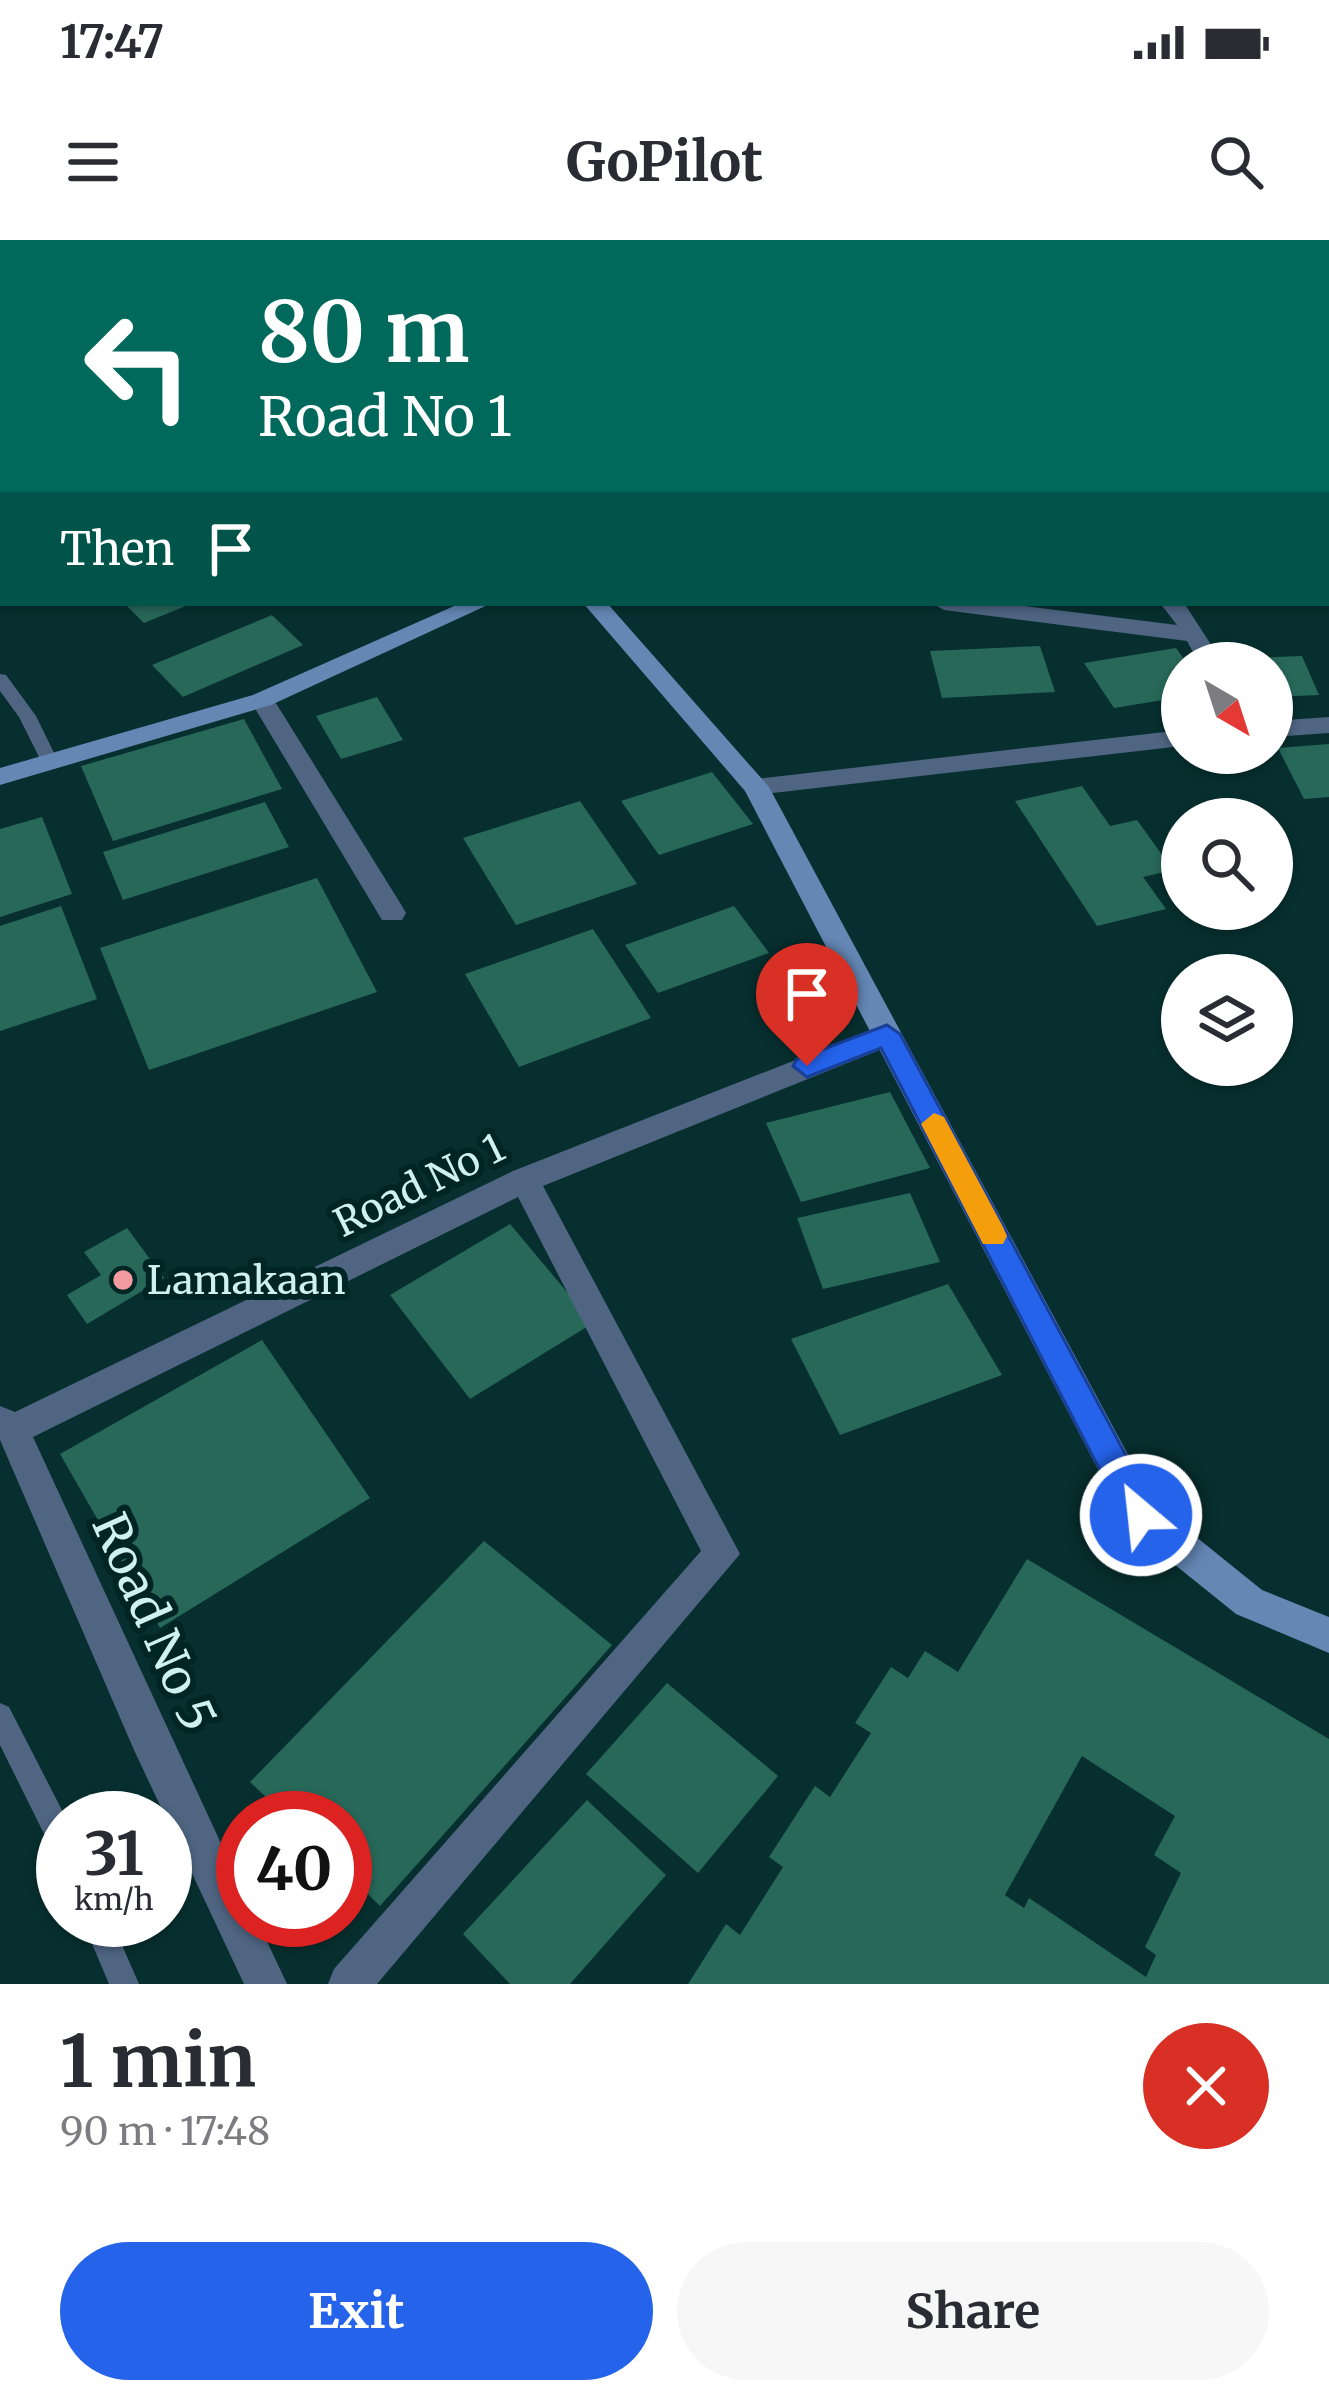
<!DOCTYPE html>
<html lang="en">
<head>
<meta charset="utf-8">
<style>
  body { margin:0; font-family:Merriweather,serif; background:#f7f7f7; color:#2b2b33; height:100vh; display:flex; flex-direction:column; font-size:45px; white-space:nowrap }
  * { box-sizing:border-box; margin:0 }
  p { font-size:39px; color:#7c7c81 }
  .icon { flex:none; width:66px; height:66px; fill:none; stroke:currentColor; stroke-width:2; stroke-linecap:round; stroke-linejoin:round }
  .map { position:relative; height:1744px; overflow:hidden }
  .details { display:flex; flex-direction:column; background:#fff; flex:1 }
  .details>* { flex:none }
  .banner { position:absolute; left:0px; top:0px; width:1329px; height:366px; box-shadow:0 3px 9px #0004; background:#00695c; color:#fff; overflow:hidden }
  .needle { width:78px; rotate:141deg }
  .controls { position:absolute; left:1161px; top:402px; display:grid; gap:24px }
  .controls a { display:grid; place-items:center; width:132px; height:132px; border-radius:50%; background:#fff; box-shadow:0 3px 9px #0004; font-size:60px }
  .speed { position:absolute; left:36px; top:1551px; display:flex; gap:24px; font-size:60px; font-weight:700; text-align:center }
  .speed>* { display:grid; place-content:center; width:156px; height:156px; border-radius:50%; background:#fff; box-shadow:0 3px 9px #0004; line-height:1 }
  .speed small { font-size:30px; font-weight:400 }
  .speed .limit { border:18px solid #d22; background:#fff; color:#111 }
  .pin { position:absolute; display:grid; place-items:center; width:102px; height:102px; color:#fff; margin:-123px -51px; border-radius:50% 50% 50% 0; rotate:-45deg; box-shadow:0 0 12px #0007 }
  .pin .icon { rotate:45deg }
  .me { position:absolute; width:132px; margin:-66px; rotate:332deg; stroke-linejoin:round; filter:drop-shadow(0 0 9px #0008) }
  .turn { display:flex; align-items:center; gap:42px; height:252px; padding:0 60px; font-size:54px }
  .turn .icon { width:156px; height:156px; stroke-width:2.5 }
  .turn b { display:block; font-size:84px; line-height:102px }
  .then { display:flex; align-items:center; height:114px; padding:0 60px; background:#0003; gap:24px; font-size:45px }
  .round { display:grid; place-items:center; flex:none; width:126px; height:126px; border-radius:63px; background:#f7f7f7 }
  .head { display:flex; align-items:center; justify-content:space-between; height:204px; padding:0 60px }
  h1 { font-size:72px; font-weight:700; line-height:90px }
  .primary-button { display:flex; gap:24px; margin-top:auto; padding:24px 60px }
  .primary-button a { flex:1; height:138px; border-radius:72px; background:#2563eb; color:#fff; font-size:48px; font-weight:700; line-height:138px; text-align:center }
  .primary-button a+a { background:#f7f7f7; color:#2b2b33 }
  .status { display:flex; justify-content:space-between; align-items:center; height:84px; padding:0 60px; background:#fff; direction:ltr }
  .status svg { height:33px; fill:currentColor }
  header { display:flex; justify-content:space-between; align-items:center; height:156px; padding:0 60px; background:#fff; font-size:54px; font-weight:700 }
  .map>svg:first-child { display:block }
  .building { fill:#276859; fill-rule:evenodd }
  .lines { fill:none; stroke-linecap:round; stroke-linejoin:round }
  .lane { fill:#4f6582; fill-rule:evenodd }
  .street { fill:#4f6582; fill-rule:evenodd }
  .secondary { fill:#6487b4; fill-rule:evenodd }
  .route { fill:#2563eb; stroke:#184099; stroke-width:3 }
  .slow { fill:#f59e0b }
  .poi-dot { fill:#f49aa1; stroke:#002525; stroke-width:4.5 }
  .labels { text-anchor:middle; stroke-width:12; stroke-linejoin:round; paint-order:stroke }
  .street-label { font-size:39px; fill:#cff1f0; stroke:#002525 }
  .poi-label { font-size:39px; fill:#cff1f0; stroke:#002525; text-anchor:start }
  .near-street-label { font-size:48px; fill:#cff1f0; stroke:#002525 }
</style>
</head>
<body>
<div class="status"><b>17:47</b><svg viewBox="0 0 49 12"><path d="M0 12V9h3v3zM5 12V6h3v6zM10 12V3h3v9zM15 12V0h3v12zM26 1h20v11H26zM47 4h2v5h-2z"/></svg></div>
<header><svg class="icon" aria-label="menu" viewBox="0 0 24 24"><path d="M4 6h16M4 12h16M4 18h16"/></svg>GoPilot<svg class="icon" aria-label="search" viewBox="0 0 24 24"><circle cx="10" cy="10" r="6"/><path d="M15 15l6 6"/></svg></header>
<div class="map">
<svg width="1329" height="1744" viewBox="0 0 1329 1744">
  <rect width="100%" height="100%" fill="#072f2f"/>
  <path class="building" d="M124 363H193L144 383Z
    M272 375 303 405 183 457 152 425Z
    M1040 406 1055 452 942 458 930 411Z
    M1176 408 1187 423H1182V457L1114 468 1084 423Z
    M1302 416 1319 455 1272 457V423H1248L1246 418Z
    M377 457 403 500 341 519 316 476Z
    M244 479 282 549 113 601 81 526Z
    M1329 504V557L1304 559 1278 508Z
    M712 532 753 584 659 615 621 561Z
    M1082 546 1110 586 1137 580 1173 630 1143 637 1166 669 1097 686 1015 561Z
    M580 561 637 644 516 685 463 598Z
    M265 562 289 607 123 660 103 612Z
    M42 577 72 654 0 677V589Z
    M317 638 377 752 149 830 100 708Z
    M61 666 97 759 0 791V686Z
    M734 666 769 713 658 753 625 705Z
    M593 689 651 778 519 827 465 734Z
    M890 852 930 928 801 962 766 883Z
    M910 953 940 1022 823 1049 797 978Z
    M510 984 593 1083 470 1159 390 1055Z
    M127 988 164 1038 87 1084 67 1055 101 1035 84 1012Z
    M948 1044 1002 1135 840 1195 791 1099Z
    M262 1100 370 1258 160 1388 60 1214Z
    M484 1301 612 1405 380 1666 345 1632V1578H288L250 1542Z
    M1027 1319 1329 1499V1744H688L726 1684 740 1695 783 1627 769 1617 815 1546 830 1557 871 1493 855 1483 891 1427 908 1438 925 1411 958 1432ZM1082 1516 1175 1576 1154 1615 1181 1633 1145 1707 1156 1715 1146 1737 1029 1658 1024 1668 1005 1655Z
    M667 1443 778 1536 698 1633 586 1534Z
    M587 1560 666 1635 570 1744H510L463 1694Z"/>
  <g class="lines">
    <path class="lane" d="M0 229H3V240H0Z
      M3 281V291L0 292V282Z
      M0 434 6 435 36 476 58 521 55 525 49 527 43 525 19 477 0 451Z
      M0 1463 9 1467 66 1578H63V1616L53 1612 0 1505Z
      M82 1680H111L139 1744H109Z"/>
    <path class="street" d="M1264 0H1287L1289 3H1266Z
      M1326 17 1329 18V30L1326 29Z
      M1326 165 1329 166V179L1326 178Z
      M932 363H999L1177 385 1160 363H1184L1223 423H1199L1187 401 944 370Z
      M262 452 274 460 402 666 406 673 402 680H382L250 460Z
      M1329 477V493L1272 497V481Z
      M1182 490V506L756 555 743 547 756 539Z
      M887 784 897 787 901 795 897 803 543 946 740 1314 377 1744H328L334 1729 701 1311 518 957 33 1197 243 1651V1680H257L287 1744H244L134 1510 0 1200V1166L15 1172 513 931Z"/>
    <path class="secondary" d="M1329 72V84L1326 85V73Z
      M461 363H492L271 465 0 545V528L253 455Z
      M583 363H607L769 547 1154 1263 1262 1350 1329 1377V1413L1236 1374 1128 1287 745 551Z"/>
  </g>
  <path class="route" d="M887 785 900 794 1152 1264 1157 1275 1152 1286 1141 1290 1129 1286 881 808 807 837 793 826 797 819Z"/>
  <path class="slow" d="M934 873 944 877 1003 987 1007 996 1003 1004H983L921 884Z"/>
  <circle class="poi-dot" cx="123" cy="1040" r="12"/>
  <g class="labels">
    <g class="street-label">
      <text transform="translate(419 945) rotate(-26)" y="14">Road No 1</text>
    </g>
    <g class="poi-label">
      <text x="147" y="1054">Lamakaan</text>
    </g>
    <g class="near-street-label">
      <text transform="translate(154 1382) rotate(66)" y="17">Road No 5</text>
    </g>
  </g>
</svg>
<div class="controls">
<a><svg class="needle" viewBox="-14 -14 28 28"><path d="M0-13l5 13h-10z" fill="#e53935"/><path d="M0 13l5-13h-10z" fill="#7c7c81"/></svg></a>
<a><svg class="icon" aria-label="search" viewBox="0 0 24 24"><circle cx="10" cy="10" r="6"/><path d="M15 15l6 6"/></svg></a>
<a><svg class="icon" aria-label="layers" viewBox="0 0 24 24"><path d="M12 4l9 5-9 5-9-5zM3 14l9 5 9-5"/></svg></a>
</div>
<div class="speed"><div>31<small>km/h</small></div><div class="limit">40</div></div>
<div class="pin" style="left:807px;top:826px;background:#d93025"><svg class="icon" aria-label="arrive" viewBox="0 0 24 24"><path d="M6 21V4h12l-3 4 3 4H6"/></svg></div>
<svg class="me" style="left:1141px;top:1275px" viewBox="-20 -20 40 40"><circle r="17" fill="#2563eb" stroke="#fff" stroke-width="3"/><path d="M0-11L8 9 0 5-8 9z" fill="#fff"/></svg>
<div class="banner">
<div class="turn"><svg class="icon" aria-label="left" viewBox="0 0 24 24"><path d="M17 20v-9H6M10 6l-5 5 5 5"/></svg><div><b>80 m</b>Road No 1</div></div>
<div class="then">Then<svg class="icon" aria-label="arrive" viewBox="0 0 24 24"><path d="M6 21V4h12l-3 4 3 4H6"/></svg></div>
</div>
</div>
<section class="details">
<div class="head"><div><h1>1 min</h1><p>90 m · 17:48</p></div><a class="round" style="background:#d93025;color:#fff"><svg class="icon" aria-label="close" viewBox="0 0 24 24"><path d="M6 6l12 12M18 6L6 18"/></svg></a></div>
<div class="primary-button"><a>Exit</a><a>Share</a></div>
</section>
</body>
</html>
